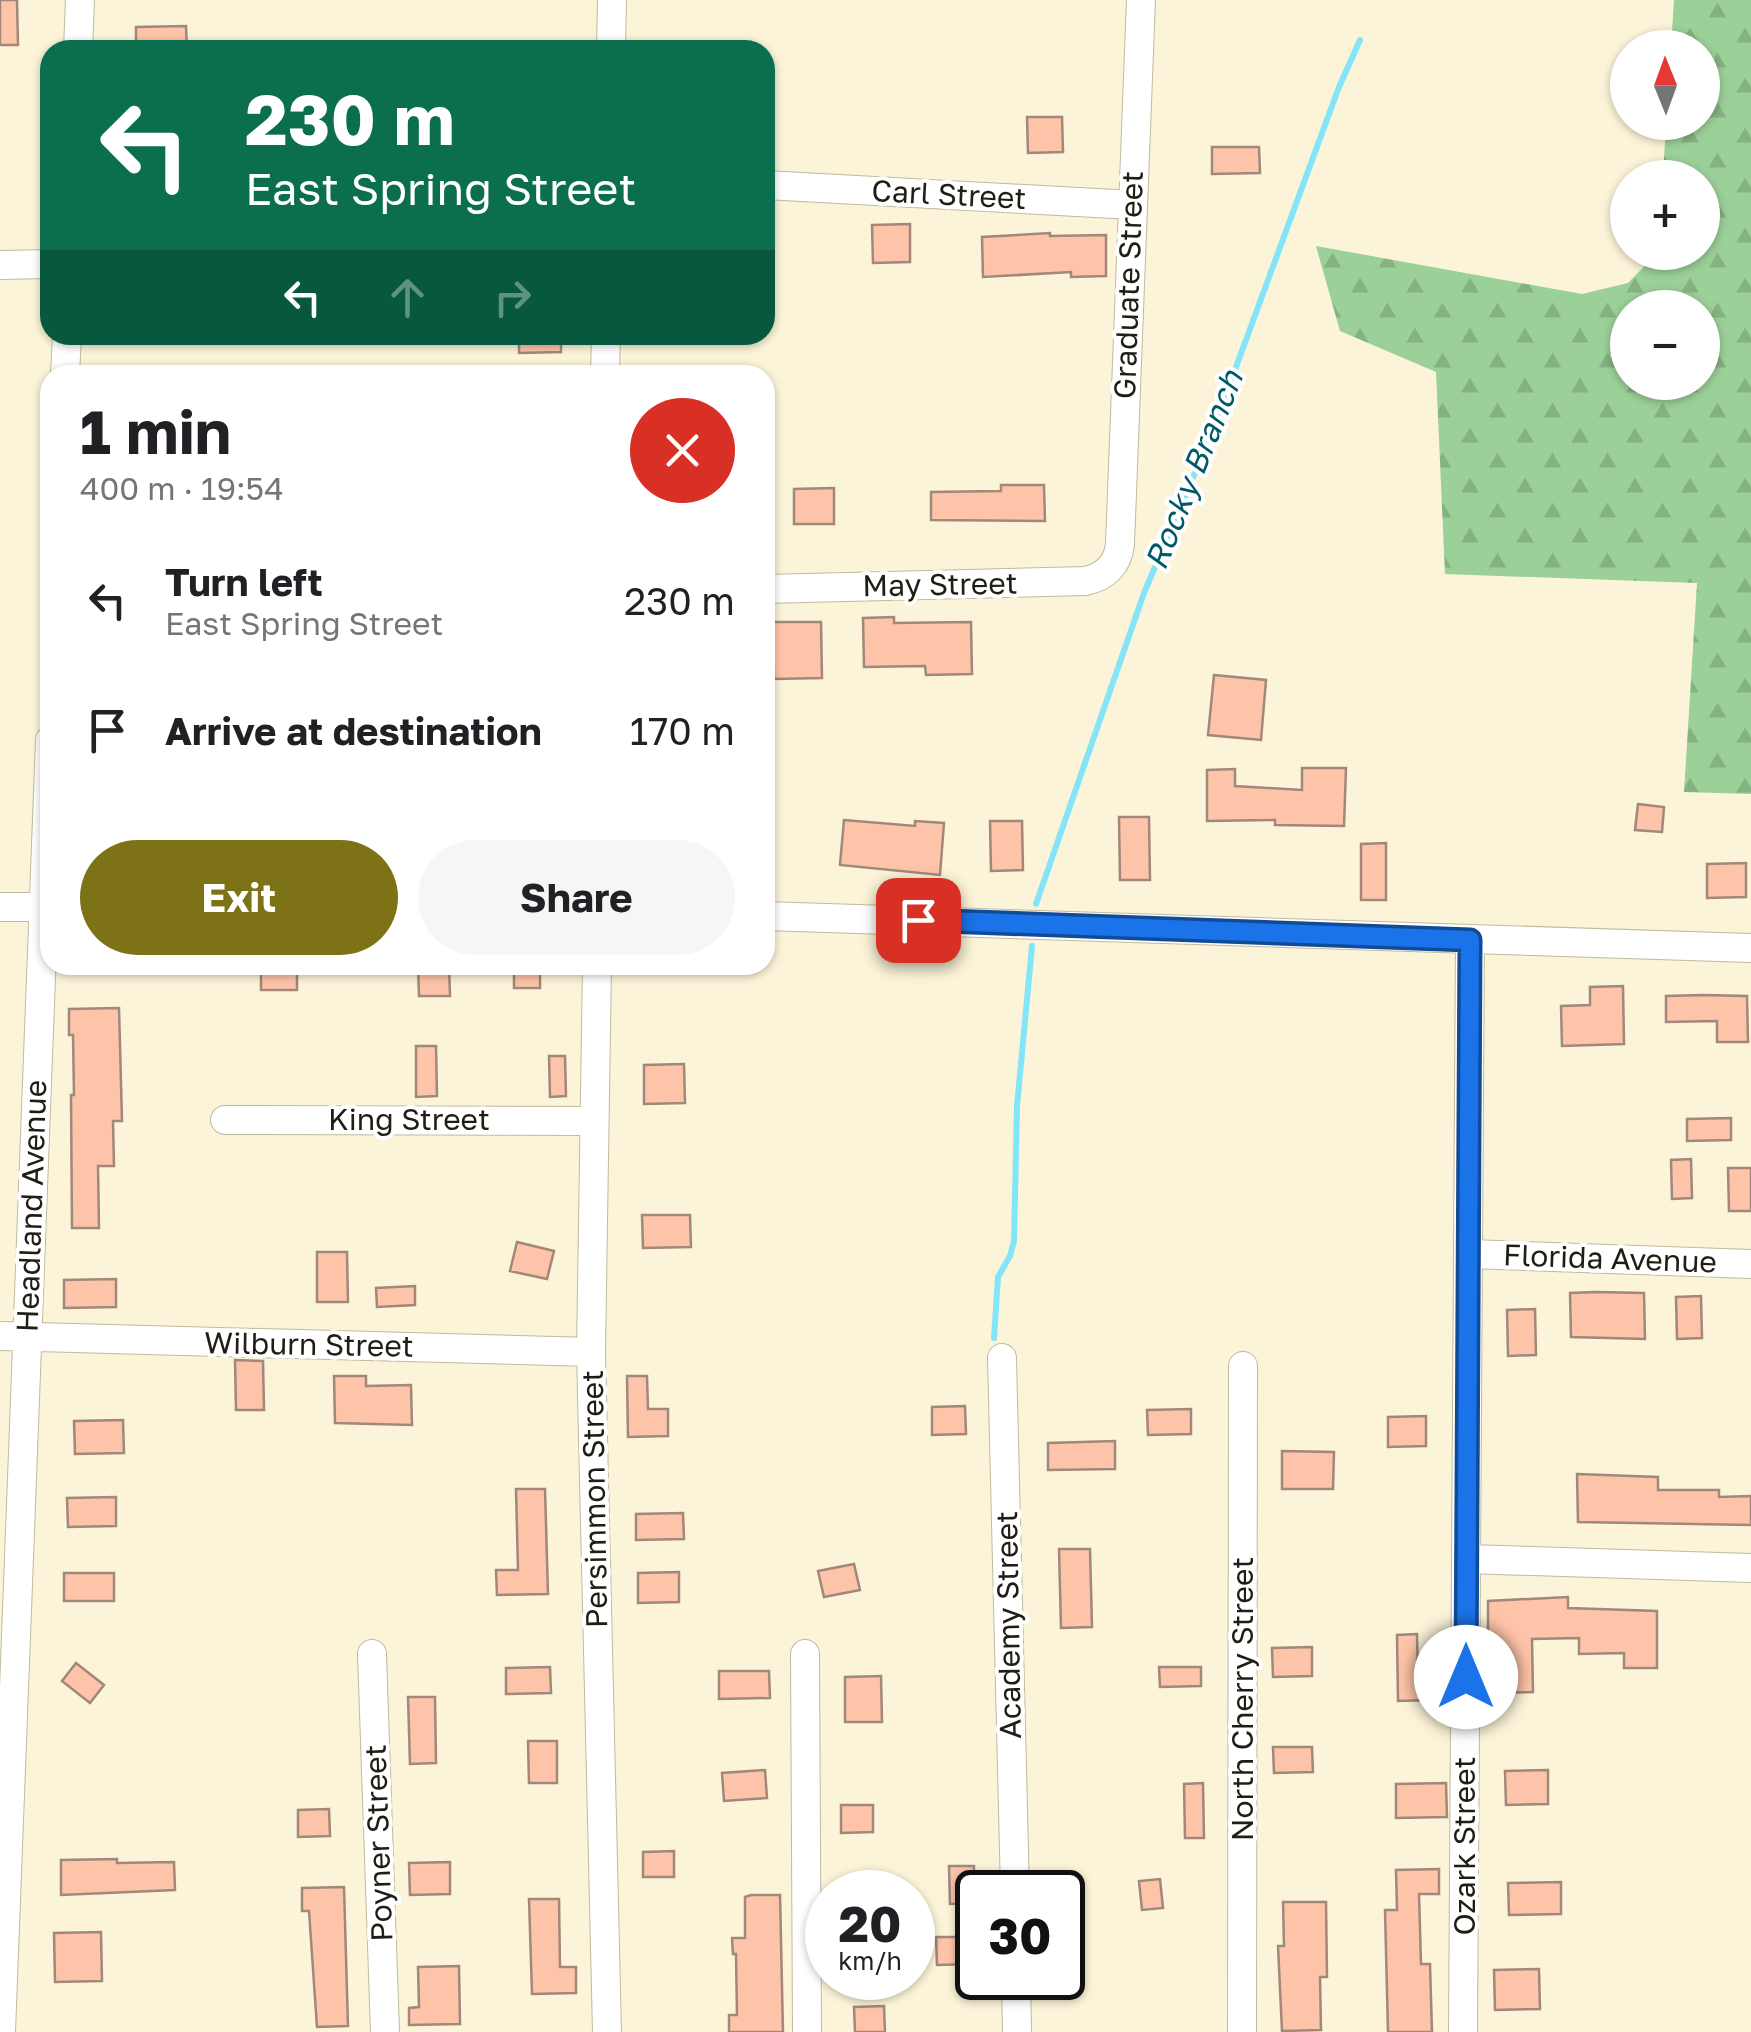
<!DOCTYPE html>
<html lang="en">
<head>
<meta charset="utf-8">
<style>
  body { margin:0; font-family:"Golos Text",sans-serif; background:#f6f6f6; color:#202124; height:100vh; display:flex; flex-direction:column; font-size:38px; white-space:nowrap }
  * { box-sizing:border-box; margin:0 }
  p { font-size:32px; color:#757577 }
  .icon { flex:none; width:55px; height:55px; fill:none; stroke:currentColor; stroke-width:2; stroke-linecap:round; stroke-linejoin:round }
  .map { position:relative; flex:1; overflow:hidden }
  .sheet { position:absolute; left:40px; top:365px; width:735px; height:610px; display:flex; flex-direction:column; background:#fff; border-radius:30px; box-shadow:0 2px 8px #0004 }
  .sheet>* { flex:none }
  .top-card { position:absolute; left:40px; top:40px; width:735px; height:305px; border-radius:30px; box-shadow:0 2px 8px #0004; background:#0b6e4f; color:#fff; overflow:hidden }
  .needle { width:65px; rotate:359deg }
  .controls { position:absolute; left:1610px; top:30px; display:grid; gap:20px }
  .controls a { display:grid; place-items:center; width:110px; height:110px; border-radius:50%; background:#fff; box-shadow:0 2px 8px #0004; font-size:50px }
  .speed { position:absolute; left:805px; top:1870px; display:flex; gap:20px; font-size:50px; font-weight:700; text-align:center }
  .speed>* { display:grid; place-content:center; width:130px; height:130px; border-radius:50%; background:#fff; box-shadow:0 2px 8px #0004; line-height:1 }
  .speed small { font-size:25px; font-weight:400 }
  .speed .limit { border:5px solid #111; border-radius:15px; background:#fff; color:#111 }
  .pin { position:absolute; display:grid; place-items:center; width:85px; height:85px; color:#fff; margin:-42px; border-radius:20px; box-shadow:0 5px 15px #0006 }
  .me { position:absolute; width:110px; margin:-55px; rotate:0deg; stroke-linejoin:round; filter:drop-shadow(0 0 8px #0008) }
  .turn { display:flex; align-items:center; gap:35px; height:210px; padding:0 40px; font-size:45px }
  .turn .icon { width:130px; height:130px; stroke-width:2.5 }
  .turn b { display:block; font-size:70px; line-height:85px }
  .lanes { display:flex; align-items:center; height:95px; padding:0 40px; background:#0003; justify-content:center; gap:50px; direction:ltr }
  .lanes .off { opacity:.35 }
  .round { display:grid; place-items:center; flex:none; width:105px; height:105px; border-radius:52px; background:#f6f6f6 }
  .summary { display:flex; align-items:center; justify-content:space-between; height:170px; padding:0 40px }
  h1 { font-size:60px; font-weight:700; line-height:75px }
  .cta { display:flex; gap:20px; margin-top:auto; padding:20px 40px }
  .cta a { flex:1; height:115px; border-radius:60px; background:#7d7316; color:#fff; font-size:40px; font-weight:700; line-height:115px; text-align:center }
  .cta a+a { background:#f6f6f6; color:#202124 }
  ul { padding:0; list-style:none }
  li { display:flex; align-items:center; gap:30px; height:130px; padding:0 40px }
  li div { flex:1 }
  li b { display:block; font-size:38px }
  li em { font-style:normal }
  .map>svg:first-child { display:block }
  .forest { fill:url(#forest-firs); fill-rule:evenodd }
  .lines { fill:none; stroke-linecap:round; stroke-linejoin:round }
  .stream { stroke:#85e5f8; stroke-width:6 }
  .building { fill:#fec4a9; stroke:#a2877b; stroke-width:2.5 }
  .minor-casing { stroke:#c0ba9f; stroke-width:30 }
  .minor { stroke:#fff; stroke-width:28 }
  .route-casing { stroke:#114b97; stroke-width:25 }
  .route { stroke:#1a73e8; stroke-width:18 }
  .labels { text-anchor:middle; stroke-width:8; stroke-linejoin:round; paint-order:stroke }
  .street-label { font-size:30px; fill:#201e14; stroke:#fff }
  .water-label { font-size:32px; font-style:italic; fill:#005967; stroke:#fff }
</style>
</head>
<body>
<div class="map">
<svg width="1751" height="2032" viewBox="0 0 1751 2032">
  <defs>
    <pattern id="forest-firs" width="22" height="20" patternUnits="userSpaceOnUse" patternTransform="scale(2.5)"><rect width="22" height="20" fill="#9bd098"/><path d="M5 1l3.5 6h-7zM16 11l3.5 6h-7z" fill="#85b282"/></pattern>
  </defs>
  <rect width="100%" height="100%" fill="#fbf4d8"/>
  <path class="forest" d="M1674 0H1751V794L1684 792 1697 583 1445 574 1436 372 1340 331 1316 246 1582 294 1628 283 1657 253 1702 252V178L1663 177 1666 123 1702 122V48L1671 47ZM1628 308H1702V382H1628Z"/>
  <g class="lines">
    <path class="stream" d="M1036 904 1144 593 1211 435 1339 87 1360 40
      M994 1338 998 1277 1010 1256 1014 1241 1017 1106 1032 946"/>
  </g>
  <path class="building" d="M0 0H17L18 45H0Z
    M186 26 187 50H136V27Z
    M1027 117H1062L1063 152 1028 153Z
    M1212 147H1259L1260 173 1212 174Z
    M910 224V262L873 263 872 225Z
    M1050 233V236L1106 235V276L1071 277V272L983 277 982 237Z
    M519 335H561V352L519 353Z
    M1001 485H1044L1045 521 931 520V492L1001 491Z
    M834 488V524H794V489Z
    M894 617V623L971 622 972 674 926 675 925 666 864 667 863 618Z
    M773 622H821L822 678 774 679Z
    M1214 675 1266 680 1261 740 1208 735Z
    M1302 768H1346L1344 826 1275 825V820L1207 821V770L1235 769V786L1302 790Z
    M1638 804 1664 807 1662 832 1635 830Z
    M1119 817H1149L1150 880H1120Z
    M844 820 915 826V821L944 823 940 875 840 865Z
    M990 821H1022L1023 870 991 871Z
    M1386 843V900H1361V844Z
    M1746 863V897L1707 898V864Z
    M261 965H297V990H261Z
    M418 965H449L450 996H419Z
    M514 965H540V988H514Z
    M1623 986 1624 1044 1562 1046 1561 1006 1590 1005V987Z
    M1703 995 1747 996 1748 1042H1717V1021L1666 1022V996Z
    M119 1008 122 1121H113L114 1166H98L99 1228H72L71 1095H74L73 1035H69V1009Z
    M416 1046H436L437 1096 416 1097Z
    M549 1056H565L566 1096 550 1097Z
    M684 1064 685 1103 644 1104V1065Z
    M1731 1118V1140L1687 1141V1119Z
    M1691 1159 1692 1198 1672 1199 1671 1160Z
    M1728 1168H1751V1211H1729Z
    M642 1215H690L691 1247 643 1248Z
    M517 1242 554 1251 547 1279 510 1271Z
    M317 1252H347L348 1302H317Z
    M116 1279V1307L64 1308V1280Z
    M415 1286V1305L377 1307 376 1288Z
    M1597 1292 1644 1293 1645 1339 1571 1337 1570 1293Z
    M1701 1296 1702 1338 1677 1339 1676 1297Z
    M1535 1309 1536 1355 1508 1356 1507 1310Z
    M235 1360 263 1361 264 1410H236Z
    M334 1376H366V1386L411 1385 412 1425 335 1423Z
    M627 1376H647L648 1409H668V1436L628 1437Z
    M965 1406 966 1434 932 1435V1407Z
    M1191 1409V1434L1148 1435 1147 1410Z
    M1426 1416V1446L1388 1447V1417Z
    M123 1420 124 1453 75 1454 74 1421Z
    M1115 1441V1469L1048 1470V1443Z
    M1282 1451 1334 1452 1333 1489H1282Z
    M1577 1474 1658 1477V1490H1719V1497L1751 1496V1525L1578 1522Z
    M516 1489H545L548 1594 497 1595 496 1570H518Z
    M116 1497V1526L68 1527 67 1498Z
    M683 1513 684 1539 636 1540V1514Z
    M1059 1549H1090L1092 1627 1061 1628Z
    M854 1564 860 1590 824 1597 818 1571Z
    M679 1572V1602L638 1603V1573Z
    M64 1573H114V1601H64Z
    M1568 1597V1608L1657 1611V1668H1624V1653L1579 1654V1638L1532 1639 1533 1692 1488 1693V1601Z
    M1417 1634 1418 1677H1430V1700L1398 1701 1397 1635Z
    M1312 1647V1676L1273 1677 1272 1648Z
    M76 1663 104 1685 90 1703 62 1681Z
    M550 1667 551 1693 506 1694V1668Z
    M1159 1667H1201V1686L1160 1687Z
    M719 1671H769L770 1698 719 1699Z
    M881 1676 882 1722H845V1677Z
    M408 1697H435L436 1763 410 1764Z
    M528 1741H557V1783H529Z
    M1273 1747H1312L1313 1772 1274 1773Z
    M765 1770 767 1798 724 1801 722 1773Z
    M1548 1770V1804L1506 1805 1505 1771Z
    M1203 1783 1204 1838H1185L1184 1784Z
    M1446 1783 1447 1817 1396 1818V1784Z
    M841 1805H873V1832L841 1833Z
    M329 1809 330 1836 298 1837V1810Z
    M674 1851V1877H643V1852Z
    M117 1859V1863L174 1862 175 1890 61 1895V1860Z
    M450 1862V1894L410 1895 409 1863Z
    M949 1866H974V1903L950 1904Z
    M1439 1869V1894H1419L1421 1964H1430L1432 2032H1388L1385 1910H1397L1396 1870Z
    M1160 1879 1163 1908 1142 1910 1139 1881Z
    M1561 1882V1914L1509 1915 1508 1883Z
    M344 1887 348 2026 317 2027 309 1911H302V1888Z
    M751 1895H780L783 2032H729V2015H737L736 1954H733L732 1938H745V1897Z
    M529 1899H559L560 1967H576V1993L532 1994Z
    M1283 1902H1326L1327 1977H1320L1321 2030 1282 2031 1278 1946H1284Z
    M101 1932 102 1981 55 1982 54 1933Z
    M936 1937H971L972 1964 937 1965Z
    M459 1966 460 2024 409 2025V2008L419 2007 418 1967Z
    M1539 1969 1540 2009 1495 2010 1494 1970Z
    M884 2006 885 2032H855L854 2007Z"/>
  <g class="lines">
    <defs>
      <path id="minor" d="M78 50 80 0
        M611 50 612 0
        M765 185 1133 205
        M0 265 50 264
        M65 375 67 335
        M605 375 606 335
        M765 589 1085 581C1105 577 1118 565 1120 544L1141 0
        M0 907H50
        M765 916 1751 948
        M597 965 591 1352 607 2032
        M225 1120 594 1121
        M1470 1254 1751 1264
        M0 1336 591 1352
        M1002 1358 1015 1892
        M1467 1559 1751 1568
        M372 1654 385 2032
        M805 1654 807 2032
        M1016 1978 1017 2032
        M1 2032 50 740
        M1242 2032 1243 1366
        M1463 2032 1470 940"/>
    </defs>
    <use href="#minor" class="minor-casing"/>
    <use href="#minor" class="minor"/>
  </g>
  <g class="lines">
    <defs>
      <path id="route" d="M918 920 1470 940 1466 1677"/>
    </defs>
    <use href="#route" class="route-casing"/>
    <use href="#route" class="route"/>
  </g>
  <g class="labels">
    <g class="street-label">
      <text transform="translate(949 195) rotate(3)" y="10">Carl Street</text>
      <text transform="translate(1129 285) rotate(-88)" y="10">Graduate Street</text>
      <text transform="translate(940 585) rotate(-1)" y="10">May Street</text>
      <text x="409" y="1130">King Street</text>
      <text transform="translate(32 1206) rotate(-88)" y="10">Headland Avenue</text>
      <text transform="translate(1610 1259) rotate(2)" y="10">Florida Avenue</text>
      <text transform="translate(309 1345) rotate(1)" y="10">Wilburn Street</text>
      <text transform="translate(595 1499) rotate(-91)" y="10">Persimmon Street</text>
      <text transform="translate(1009 1625) rotate(-91)" y="10">Academy Street</text>
      <text transform="translate(1243 1699) rotate(-90)" y="10">North Cherry Street</text>
      <text transform="translate(379 1843) rotate(-92)" y="10">Poyner Street</text>
      <text transform="translate(1465 1846) rotate(-90)" y="10">Ozark Street</text>
    </g>
    <g class="water-label">
      <text transform="translate(1194 470) rotate(-68)" y="11">Rocky Branch</text>
    </g>
  </g>
</svg>
<div class="controls">
<a><svg class="needle" viewBox="-14 -14 28 28"><path d="M0-13l5 13h-10z" fill="#e53935"/><path d="M0 13l5-13h-10z" fill="#757577"/></svg></a>
<a>+</a>
<a>−</a>
</div>
<div class="speed"><div>20<small>km/h</small></div><div class="limit">30</div></div>
<div class="pin" style="left:918px;top:920px;background:#d93025"><svg class="icon" aria-label="arrive" viewBox="0 0 24 24"><path d="M6 21V4h12l-3 4 3 4H6"/></svg></div>
<svg class="me" style="left:1466px;top:1677px" viewBox="-20 -20 40 40"><circle r="19" fill="#fff"/><path d="M0-13L10 11 0 6-10 11z" fill="#1a73e8"/></svg>
<div class="top-card">
<div class="turn"><svg class="icon" aria-label="left" viewBox="0 0 24 24"><path d="M17 20v-9H6M10 6l-5 5 5 5"/></svg><div><b>230 m</b>East Spring Street</div></div>
<div class="lanes"><svg class="icon" aria-label="left" viewBox="0 0 24 24"><path d="M17 20v-9H6M10 6l-5 5 5 5"/></svg><svg class="icon off" aria-label="ahead" viewBox="0 0 24 24"><path d="M12 20V5M6 11l6-6 6 6"/></svg><svg class="icon off" aria-label="right" viewBox="0 0 24 24"><path d="M7 20v-9h11M14 6l5 5-5 5"/></svg></div>
</div>
<section class="sheet">
<div class="summary"><div><h1>1 min</h1><p>400 m · 19:54</p></div><a class="round" style="background:#d93025;color:#fff"><svg class="icon" aria-label="close" viewBox="0 0 24 24"><path d="M6 6l12 12M18 6L6 18"/></svg></a></div>
<ul>
<li><svg class="icon" aria-label="left" viewBox="0 0 24 24"><path d="M17 20v-9H6M10 6l-5 5 5 5"/></svg><div><b>Turn left</b><p>East Spring Street</p></div><em>230 m</em></li>
<li><svg class="icon" aria-label="arrive" viewBox="0 0 24 24"><path d="M6 21V4h12l-3 4 3 4H6"/></svg><div><b>Arrive at destination</b></div><em>170 m</em></li>
</ul>
<div class="cta"><a>Exit</a><a>Share</a></div>
</section>
</div>
</body>
</html>
